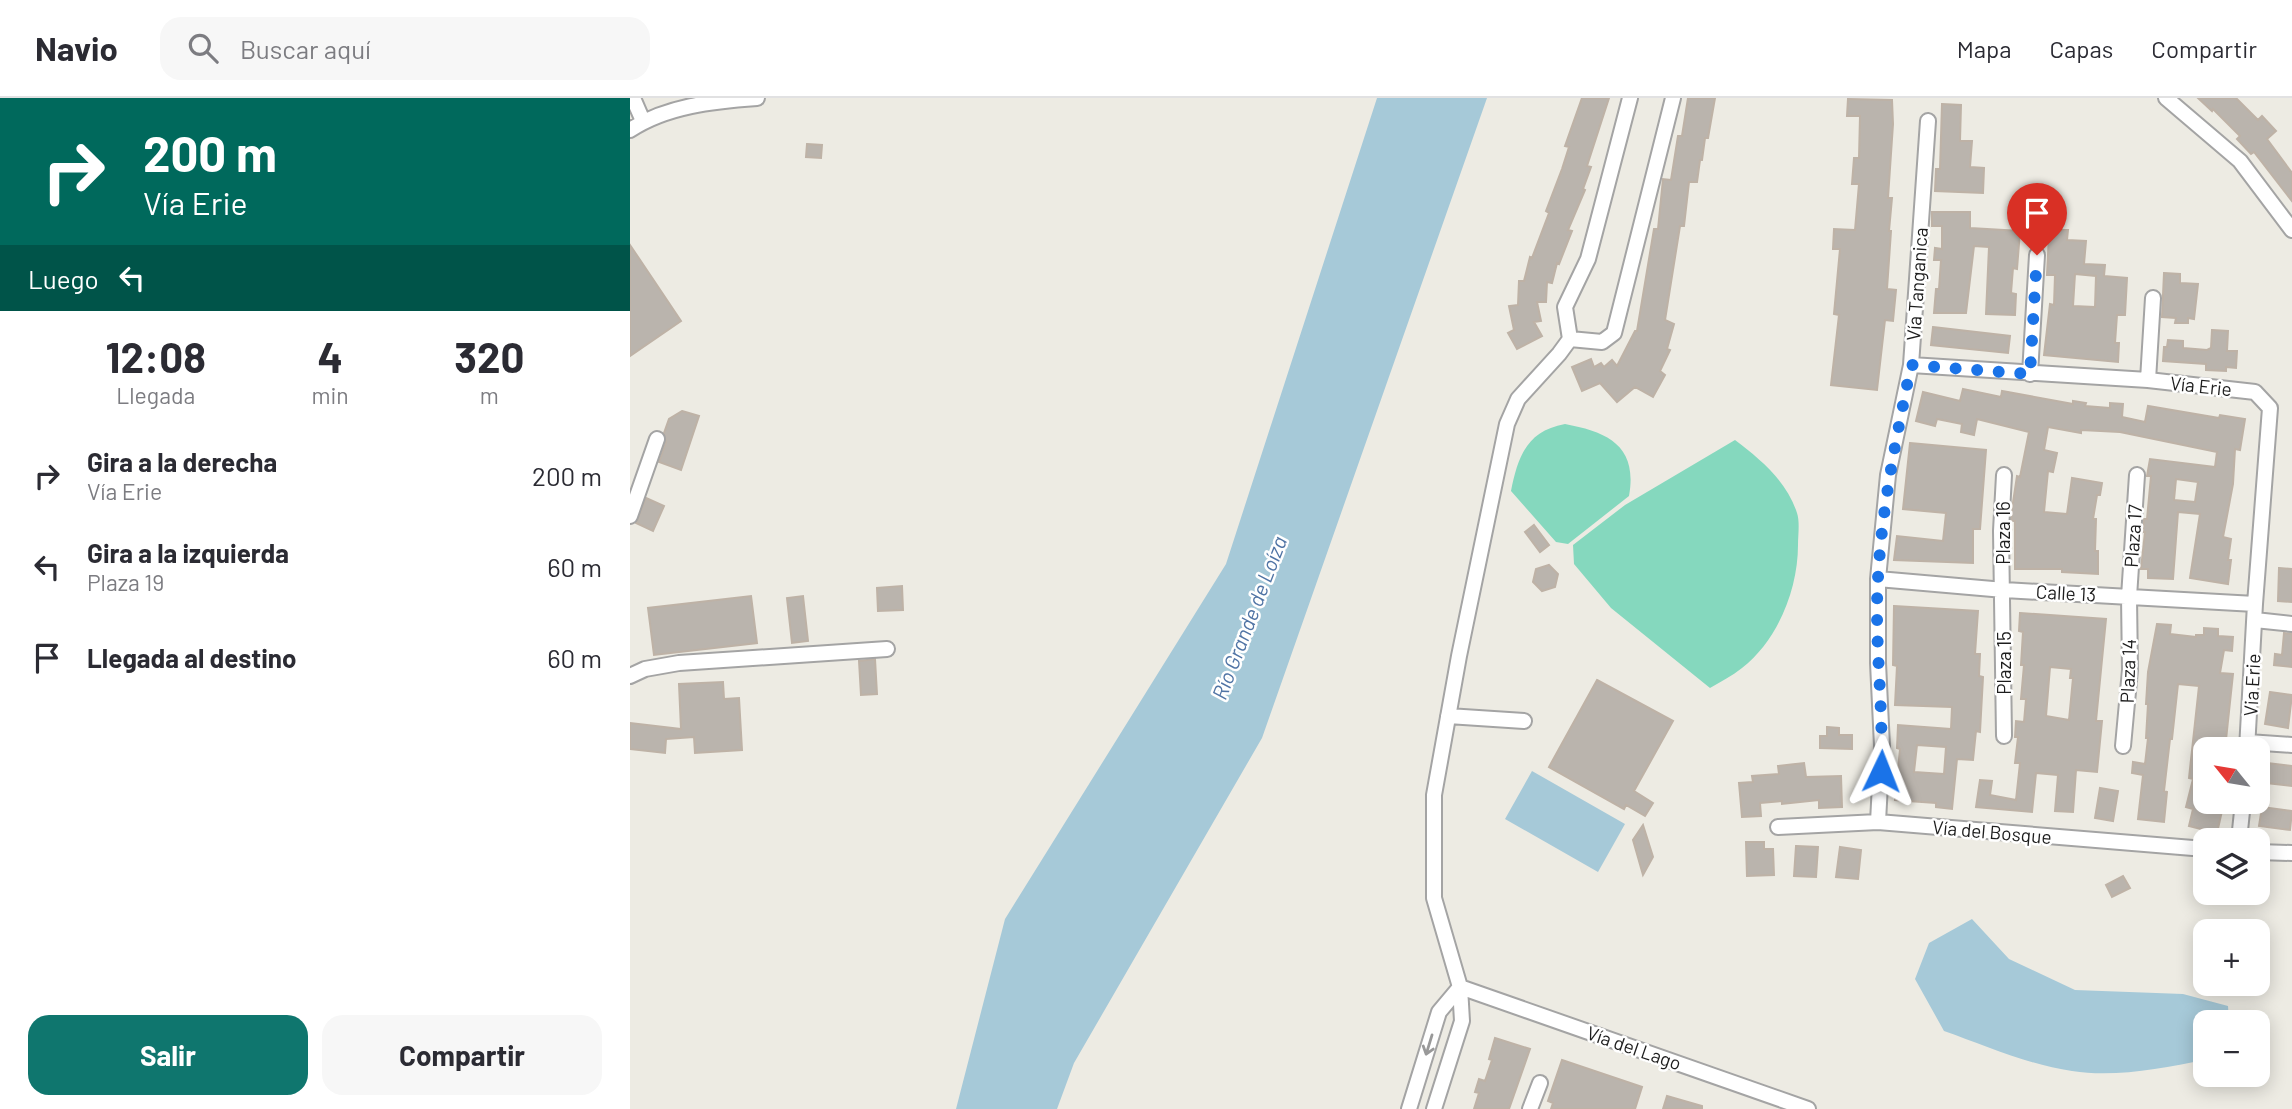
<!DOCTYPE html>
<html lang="es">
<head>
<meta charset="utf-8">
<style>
  body { margin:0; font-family:Barlow,sans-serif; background:#f7f7f7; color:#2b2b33; height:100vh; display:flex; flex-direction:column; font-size:26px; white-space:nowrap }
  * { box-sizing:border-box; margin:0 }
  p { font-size:23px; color:#7c7c81 }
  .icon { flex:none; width:38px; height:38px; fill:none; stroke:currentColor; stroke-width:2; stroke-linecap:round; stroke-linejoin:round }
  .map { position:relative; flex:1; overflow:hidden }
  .sheet { display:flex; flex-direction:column; background:#fff; width:630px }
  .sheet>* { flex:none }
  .top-card { background:#00695c; color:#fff; overflow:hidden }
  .needle { width:46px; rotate:300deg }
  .controls { position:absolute; left:1563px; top:639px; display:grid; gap:14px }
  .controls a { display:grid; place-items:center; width:77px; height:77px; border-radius:14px; background:#fff; box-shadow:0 4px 18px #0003; font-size:35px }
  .pin { position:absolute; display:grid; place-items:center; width:60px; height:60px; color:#fff; margin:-72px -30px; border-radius:50% 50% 50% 0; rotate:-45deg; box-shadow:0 0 7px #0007 }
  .pin .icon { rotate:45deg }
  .me { position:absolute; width:77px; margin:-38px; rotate:2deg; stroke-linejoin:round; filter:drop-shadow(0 0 5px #0008) }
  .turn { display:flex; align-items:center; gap:24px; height:147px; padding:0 28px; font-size:32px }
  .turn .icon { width:91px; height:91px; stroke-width:2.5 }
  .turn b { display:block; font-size:49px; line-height:60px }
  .then { display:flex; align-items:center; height:66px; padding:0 28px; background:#0003; gap:14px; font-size:26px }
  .eta { display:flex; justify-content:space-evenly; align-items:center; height:119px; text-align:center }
  .eta b { font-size:42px; font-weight:700; line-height:49px }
  .cta { display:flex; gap:14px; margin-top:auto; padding:14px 28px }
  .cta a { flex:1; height:80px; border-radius:21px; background:#0f766e; color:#fff; font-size:28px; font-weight:700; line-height:80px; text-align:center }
  .cta a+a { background:#f7f7f7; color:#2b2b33 }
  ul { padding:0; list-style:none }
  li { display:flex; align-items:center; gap:21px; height:91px; padding:0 28px }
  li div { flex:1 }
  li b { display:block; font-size:26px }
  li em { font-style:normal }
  header { display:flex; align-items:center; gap:42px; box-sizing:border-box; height:98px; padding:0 35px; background:#fff; border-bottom:2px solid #e1e1e2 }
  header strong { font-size:33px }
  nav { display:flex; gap:38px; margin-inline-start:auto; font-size:24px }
  .search { width:490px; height:63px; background:#f7f7f7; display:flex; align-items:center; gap:18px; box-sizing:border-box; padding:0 24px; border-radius:21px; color:#7c7c81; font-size:26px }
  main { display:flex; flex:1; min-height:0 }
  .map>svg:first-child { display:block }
  .pitch { fill:#85d8be }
  .water { fill:#a6c9d8 }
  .building { fill:#bab4ad; stroke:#beb2a6; stroke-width:2; fill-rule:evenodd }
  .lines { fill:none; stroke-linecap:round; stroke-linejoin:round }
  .minor-casing { stroke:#a4a4a4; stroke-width:18 }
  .minor { stroke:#fff; stroke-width:14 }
  .oneway { stroke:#999 }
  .route { stroke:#1a73e8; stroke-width:12; stroke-dasharray:0 21.6 }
  .labels { text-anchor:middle; stroke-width:5; stroke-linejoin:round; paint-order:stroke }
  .street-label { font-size:19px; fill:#1d1d1d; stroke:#fff }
  .water-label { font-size:21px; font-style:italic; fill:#5074a5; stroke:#fff }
</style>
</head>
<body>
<header>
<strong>Navio</strong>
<div class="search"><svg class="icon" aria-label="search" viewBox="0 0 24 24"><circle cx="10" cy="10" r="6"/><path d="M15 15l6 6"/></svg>Buscar aquí</div>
<nav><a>Mapa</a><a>Capas</a><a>Compartir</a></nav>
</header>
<main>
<section class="sheet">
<div class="top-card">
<div class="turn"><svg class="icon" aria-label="right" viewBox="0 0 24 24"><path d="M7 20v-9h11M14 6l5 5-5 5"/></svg><div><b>200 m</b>Vía Erie</div></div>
<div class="then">Luego<svg class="icon" aria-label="left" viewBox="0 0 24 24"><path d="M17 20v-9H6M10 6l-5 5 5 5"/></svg></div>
</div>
<div class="eta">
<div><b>12:08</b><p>Llegada</p></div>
<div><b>4</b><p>min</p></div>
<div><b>320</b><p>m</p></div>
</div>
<ul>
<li><svg class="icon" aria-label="right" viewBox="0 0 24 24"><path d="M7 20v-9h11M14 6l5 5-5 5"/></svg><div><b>Gira a la derecha</b><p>Vía Erie</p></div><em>200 m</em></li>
<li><svg class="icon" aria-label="left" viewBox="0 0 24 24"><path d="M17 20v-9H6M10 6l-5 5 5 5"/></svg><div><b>Gira a la izquierda</b><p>Plaza 19</p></div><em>60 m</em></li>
<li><svg class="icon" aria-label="arrive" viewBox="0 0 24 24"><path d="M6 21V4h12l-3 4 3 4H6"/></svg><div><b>Llegada al destino</b></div><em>60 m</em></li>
</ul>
<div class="cta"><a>Salir</a><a>Compartir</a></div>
</section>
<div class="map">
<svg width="1662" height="1011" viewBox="0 0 1662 1011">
  <rect width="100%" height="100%" fill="#edebe3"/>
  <path class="pitch" d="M935 326C978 334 1008 348 999 398L938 446 926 444 881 393C888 358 897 333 935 326Z
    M1105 342C1130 361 1157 383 1167 415 1170 424 1168 437 1168 447 1168 491 1148 542 1112 570 1102 578 1090 584 1080 590L981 510 944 466 943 447 995 407Z"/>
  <path class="water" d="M747 0H857L632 640 444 965 427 1011H326L375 821 596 466Z
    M902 673 995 726 968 774 875 721Z
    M1342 821 1379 861 1445 892 1553 896 1598 908 1599 924H1575V962C1532 970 1485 980 1442 973 1399 967 1354 947 1314 933L1285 881 1299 845Z"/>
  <path class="building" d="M952 0H979L957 68 961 69 953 91 955 92 938 132 942 133 929 166 927 165 922 185 917 184 916 204H907L911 223 904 224 912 238 887 251 878 235 884 232 879 208 888 207 889 183H894L900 159 902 160 919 115 916 113 932 71 939 49 935 48Z
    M1058 0H1085L1078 40H1075L1072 62H1070L1067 84H1059L1054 128H1050L1035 222 1044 226 1037 251 1040 252 1030 273 1035 277 1023 299 1005 289 987 304 970 285 952 293 942 269 961 261 964 269 971 265 974 269 982 262 987 268 1005 233H1007L1024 131H1028L1033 81 1041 82 1048 38H1052Z
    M1568 0H1606L1628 22 1632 18 1646 33 1637 41 1662 75V103L1624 54 1621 56 1607 41 1610 38 1583 11 1582 13Z
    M1218 1 1262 2 1263 26 1258 100H1262L1259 133H1261L1257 191 1266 192 1263 223 1255 222 1247 292 1201 287 1209 217 1204 216 1210 151H1203L1204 131 1225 132 1229 86H1222L1224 60H1229L1230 18H1217Z
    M1312 6 1331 7 1330 43H1342L1340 69 1354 70 1353 95 1305 93 1306 71H1310Z
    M177 46 192 47 191 60 176 59Z
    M1302 114H1340V130L1390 133 1387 171 1383 170 1381 195 1386 196 1385 217 1356 216 1359 149 1344 148 1336 215H1304L1306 191H1309L1311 162H1304L1305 150 1312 151V128H1302Z
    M1425 132H1438L1437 142 1456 143 1454 166 1475 167 1474 178 1497 180 1495 217H1487L1485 245H1489L1488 264 1414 257 1420 206 1424 207 1425 177H1417L1419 137H1425ZM1445 176 1466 178 1465 209 1443 208Z
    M0 147 51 223 0 258Z
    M1534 175 1550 176V185L1568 186 1564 221 1558 220V225H1545L1546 220 1532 219Z
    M1303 229 1380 238 1378 255 1301 247Z
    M1582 232 1598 233 1597 253H1607L1606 270 1596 269V273L1576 272V266L1533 263 1534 249H1537L1538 242 1553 243V250L1577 252 1581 250Z
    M1333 291 1371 299 1372 293 1443 306V303L1456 305 1455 308 1480 310V305L1493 306 1492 319 1515 324 1518 308 1589 320 1590 317 1615 321 1610 352 1605 351 1603 386 1593 439 1601 441 1598 462H1601L1598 486 1560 480 1570 416 1548 414 1543 481 1518 480V471H1511L1515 434H1513L1514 421H1517L1521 378H1517L1520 361 1585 369 1587 354 1490 334 1451 332V335L1418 329 1414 352 1427 355 1423 374 1418 373 1414 414 1437 416 1442 380 1472 385 1470 397H1467L1463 421H1466L1465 453H1468V476L1432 474V471H1385V423H1381L1382 411 1387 378 1390 379 1399 334 1347 321 1344 337 1331 334 1332 326 1307 321 1305 328 1286 323 1293 294 1330 303ZM1546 381 1568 384 1565 404 1544 402Z
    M52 313 69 318 51 372 29 364 36 344 34 335 39 321Z
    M1280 345 1356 352 1350 431H1343V465L1264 462 1267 438 1313 443 1316 415 1273 411Z
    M16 400 34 408 23 433 6 425Z
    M904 427 919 447 910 454 895 434Z
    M919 467 928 476 925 489 912 493 903 484 906 471Z
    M1649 470 1662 471V504L1648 503Z
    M272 488 273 512 248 513 247 490Z
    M121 498 127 545 24 557 18 510Z
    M173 498 178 543 162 545 157 500Z
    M1264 508 1348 513 1345 556H1350L1349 578 1353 579 1350 634 1346 633 1343 662 1327 661 1322 711 1306 709V705L1265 702 1270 651 1267 650 1268 627 1321 631 1322 609 1265 607 1267 568 1263 567ZM1287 647 1316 649 1314 676 1284 674Z
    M1390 515 1476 521 1466 623H1472L1467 674 1446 672 1443 714 1425 713 1428 677 1406 675 1402 714 1346 709 1350 682 1362 683 1360 697 1386 702 1390 665H1385L1388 639H1385L1386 623 1394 624 1396 601H1391L1394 567H1391L1393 534 1389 533ZM1420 569 1441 571 1440 580H1443L1439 622 1416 618Z
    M1527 526 1541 527 1540 536 1566 539V537H1574V530L1588 531V538L1603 539 1602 553 1594 552 1590 575 1603 576 1595 651H1575V704H1594L1587 735 1559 728 1563 711 1556 709 1563 681 1559 680 1569 588 1548 586 1542 641H1540L1534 693 1537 694 1534 724 1508 721 1513 677 1502 675 1503 664 1515 666 1518 640H1516L1518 606H1516L1518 574Z
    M1654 535 1662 536V569L1644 567 1645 556 1652 557Z
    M245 561 247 596 231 597 229 563Z
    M967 582 1043 623 1004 693 1023 705 1015 718 996 707 994 711 919 669Z
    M93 584 94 601 109 600 112 652 65 655 64 639 36 641 35 655 0 651V625L51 631 49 586Z
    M1640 594 1662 597 1658 630 1635 626Z
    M1197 629 1209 630V637H1222V651L1190 650V638H1197Z
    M1629 664 1662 668V688L1628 684Z
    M1174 665 1176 679 1211 678 1212 709 1189 710V702L1152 706V703L1130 705 1131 718 1112 719 1109 685 1123 684 1122 678 1149 676 1148 668Z
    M1470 690 1488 693 1483 723 1465 720Z
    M1632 709 1662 713 1660 732 1629 728Z
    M1013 727 1023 759 1013 777 1003 742Z
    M1116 744H1134V751H1143L1144 777 1117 778Z
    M1166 748 1188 749 1186 779 1164 778Z
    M1210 749 1231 752 1228 781 1206 779Z
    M1493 778 1500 790 1482 799 1476 787Z
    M865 940 900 951 879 1011H844L849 995 845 994 849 981 855 983 862 962 859 961Z
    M932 962 1012 989 1005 1011H921L923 1005 918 1003Z
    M1037 998 1072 1008V1011H1033Z"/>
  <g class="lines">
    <defs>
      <path id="minor" d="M3 0 13 23
        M1536 0 1610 63 1662 132
        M0 32C36 8 84 3 127 0
        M940 241 972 244 984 235 1043 0
        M1281 267 1518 282 1625 294 1640 310 1625 506 1617 651
        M1400 276 1407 157
        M1518 282 1523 200
        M1374 377 1371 433 1374 638
        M0 418 27 341
        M1248 481 1374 492 1625 506
        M1625 522 1662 526
        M0 578 15 571 49 565 257 551
        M818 618 894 623
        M1618 644 1662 647
        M1493 648 1500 572 1499 499 1507 377
        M1248 724 1252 648 1248 565V481L1258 377 1281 267 1298 23
        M1148 729 1248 724 1575 751
        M1609 742 1613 704
        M1628 754 1662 755
        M830 889 1178 1011
        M779 1011 809 914 830 889
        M804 1011 832 923 830 889 804 800V697L829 558 877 326 888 301 929 256 940 241 935 209 958 161 1000 0
        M900 1011 910 985"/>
    </defs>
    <use href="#minor" class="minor-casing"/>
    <use href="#minor" class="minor"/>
  </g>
  <defs><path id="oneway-shaft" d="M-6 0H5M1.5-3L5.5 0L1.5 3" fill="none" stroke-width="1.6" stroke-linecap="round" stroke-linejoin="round" transform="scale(1.75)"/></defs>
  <use class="oneway" href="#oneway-shaft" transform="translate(799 947) rotate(107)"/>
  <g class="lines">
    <path class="route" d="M1251 673C1254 609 1244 544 1248 480 1252 407 1267 338 1281 267L1400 276 1407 157"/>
  </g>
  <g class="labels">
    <g class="street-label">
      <text transform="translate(1287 186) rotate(-86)" y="7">Vía Tanganica</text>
      <text transform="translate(1571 288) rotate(6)" y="7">Vía Erie</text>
      <text transform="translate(1373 435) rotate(-90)" y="7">Plaza 16</text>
      <text transform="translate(1503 438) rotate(-86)" y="7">Plaza 17</text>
      <text transform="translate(1436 495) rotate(3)" y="7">Calle 13</text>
      <text transform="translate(1374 565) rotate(-90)" y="7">Plaza 15</text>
      <text transform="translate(1498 573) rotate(-88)" y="7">Plaza 14</text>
      <text transform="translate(1622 587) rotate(-87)" y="7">Via Erie</text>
      <text transform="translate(1362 734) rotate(5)" y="7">Vía del Bosque</text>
      <text transform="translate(1004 950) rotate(19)" y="7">Vía del Lago</text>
    </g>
    <g class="water-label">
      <text transform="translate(620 520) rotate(-69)" y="7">Río Grande de Loíza</text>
    </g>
  </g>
</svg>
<div class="controls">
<a><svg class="needle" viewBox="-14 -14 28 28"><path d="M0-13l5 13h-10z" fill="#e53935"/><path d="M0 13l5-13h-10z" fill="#7c7c81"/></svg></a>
<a><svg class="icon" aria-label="layers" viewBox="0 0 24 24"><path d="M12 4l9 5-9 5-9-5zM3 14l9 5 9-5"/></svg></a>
<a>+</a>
<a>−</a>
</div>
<div class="pin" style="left:1407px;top:157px;background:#d93025"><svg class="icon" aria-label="arrive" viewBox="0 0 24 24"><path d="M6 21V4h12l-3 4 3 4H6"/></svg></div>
<svg class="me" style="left:1251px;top:673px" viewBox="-20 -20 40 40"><path d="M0-17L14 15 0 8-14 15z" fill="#1a73e8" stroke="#fff" stroke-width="4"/></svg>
</div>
</main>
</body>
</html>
